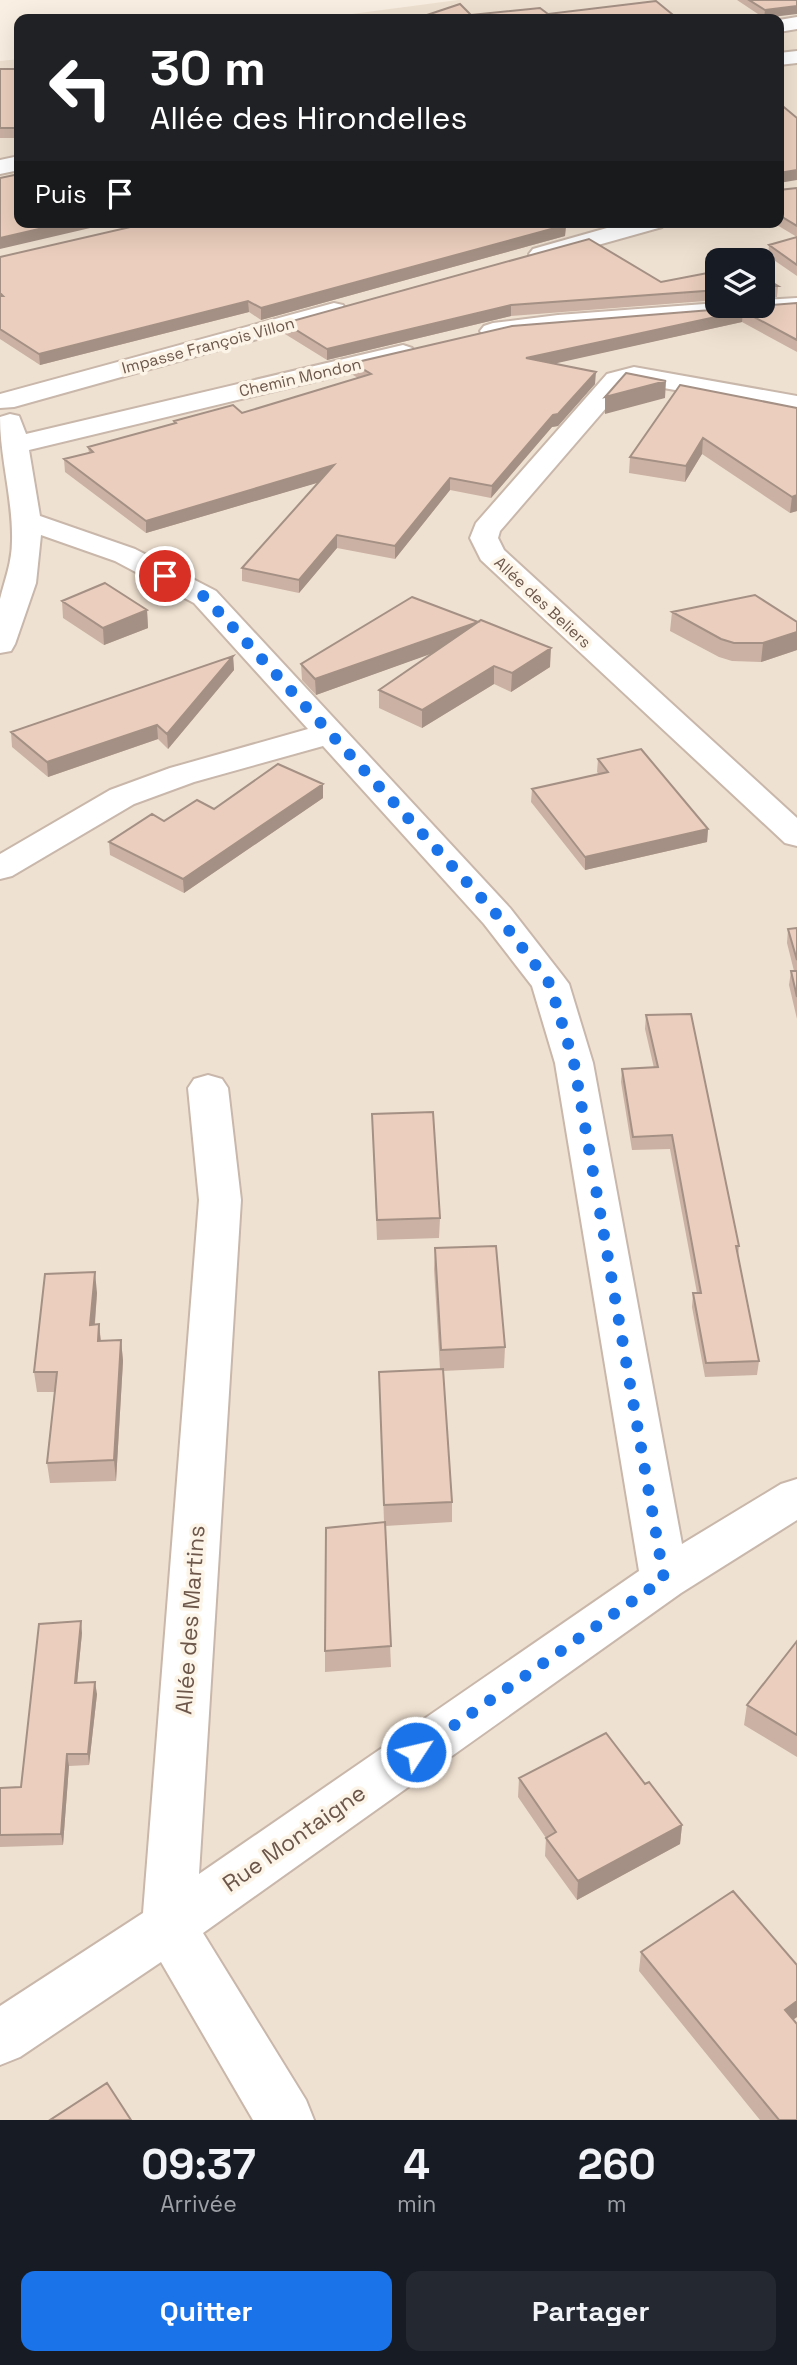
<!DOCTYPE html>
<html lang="fr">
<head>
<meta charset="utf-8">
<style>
  body { margin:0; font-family:"Space Grotesk",sans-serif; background:#242831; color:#f1f3f6; height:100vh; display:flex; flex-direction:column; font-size:26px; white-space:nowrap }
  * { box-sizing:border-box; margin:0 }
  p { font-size:23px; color:#9ea1a6 }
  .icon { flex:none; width:38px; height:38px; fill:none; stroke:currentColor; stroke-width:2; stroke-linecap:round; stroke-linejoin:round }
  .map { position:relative; height:2120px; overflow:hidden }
  .side { display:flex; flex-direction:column; background:#171b24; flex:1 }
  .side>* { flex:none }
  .guide { position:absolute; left:14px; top:14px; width:770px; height:214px; border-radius:14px; box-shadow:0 7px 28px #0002; background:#202124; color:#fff; overflow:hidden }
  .tools { position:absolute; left:705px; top:248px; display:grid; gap:14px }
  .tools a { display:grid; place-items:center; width:70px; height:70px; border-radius:14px; background:#171b24; box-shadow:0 7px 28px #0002; font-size:35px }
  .pin { position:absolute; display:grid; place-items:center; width:60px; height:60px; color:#fff; margin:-30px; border:4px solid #fff; border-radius:50%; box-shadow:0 2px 7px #0007 }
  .me { position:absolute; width:77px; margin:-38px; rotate:55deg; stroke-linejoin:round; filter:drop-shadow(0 0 5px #0008) }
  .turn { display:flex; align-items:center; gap:24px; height:147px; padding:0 21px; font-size:32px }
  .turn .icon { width:91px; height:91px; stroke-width:2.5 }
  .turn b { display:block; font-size:49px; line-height:60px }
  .then { display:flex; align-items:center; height:66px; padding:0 21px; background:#0003; gap:14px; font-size:26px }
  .eta { display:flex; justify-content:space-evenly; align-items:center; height:119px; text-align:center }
  .eta b { font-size:42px; font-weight:700; line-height:49px }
  .cta { display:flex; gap:14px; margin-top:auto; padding:14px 21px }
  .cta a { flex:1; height:80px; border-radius:14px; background:#1a73e8; color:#fff; font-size:28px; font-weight:700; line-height:80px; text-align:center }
  .cta a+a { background:#242831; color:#f1f3f6 }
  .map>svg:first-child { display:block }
  .residential { fill:#efe1d1; fill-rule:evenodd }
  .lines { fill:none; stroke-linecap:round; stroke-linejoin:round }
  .street-casing { stroke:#c8b7aa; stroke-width:4 }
  .street { fill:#fff; fill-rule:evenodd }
  .wall { fill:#cab1a3 }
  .shaded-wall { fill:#a49084 }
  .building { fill:#ebcebd; stroke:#a49084; stroke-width:2 }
  .route { stroke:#1a73e8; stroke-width:12; stroke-dasharray:0 21.6 }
  .labels { text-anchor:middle; stroke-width:7; stroke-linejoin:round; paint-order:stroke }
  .far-street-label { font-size:16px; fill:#6d574b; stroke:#fcf4e7 }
  .near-street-label { font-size:23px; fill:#6d574b; stroke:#fcf4e7 }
</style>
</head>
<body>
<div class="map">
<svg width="797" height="2120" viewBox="0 0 797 2120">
  <rect width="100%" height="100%" fill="#f9efe2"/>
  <path class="residential" d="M458 0H797V2120H0V61L19 59V222H779V19H314ZM718 261H763V306H718Z"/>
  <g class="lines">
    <defs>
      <path id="street" d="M797 17V29L779 32V20Z
        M797 51V63L779 65V53Z
        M19 156V170L0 174V160Z
        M628 222H665L662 227 541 261 533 259 529 254 533 249Z
        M797 298V312L558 329 493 339 484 336 480 331 484 326 493 323 558 315 718 303V306H763V300Z
        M334 303 343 305 346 310 343 315 14 407 0 408V394Z
        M403 345 412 348 416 353 412 358 29 450 40 516 135 549 216 591 510 908 563 976 569 984 593 1063 682 1544 781 1484 797 1479V1520L681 1593 203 1933 306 2100 314 2120H253L161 1962 20 2057 0 2065V2006L143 1913 199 1200 188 1088 194 1079 208 1075 222 1079 228 1088 241 1200 199 1874 639 1571 555 1063 532 986 484 924 323 746 194 782 134 804 12 876 0 879V854L110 790 170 768 308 729 194 603 115 561 41 535 36 583 15 644 11 651 0 653C0 636 0 615 0 599 5 579 12 562 12 541 13 499 0 459 0 417L10 414 19 416 26 434Z
        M634 367 797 396V408L789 410 635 383 625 386 500 531 498 538 504 550 797 818V846L785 843 481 560 470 538 476 523 607 374Z"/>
    </defs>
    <use href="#street" class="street-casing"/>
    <use href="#street" class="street"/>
  </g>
  <path class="wall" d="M737 0H797L764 18Z
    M0 69H19V138H0Z
    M797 188V276L768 256 769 245 797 237 772 222H779V190Z
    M563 224 566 225 565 236 261 320 249 312 40 365 0 339V257Z
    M718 271V300L511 316 327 360 285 334V323L661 282Z
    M763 277 778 286 777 297H763Z
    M797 303V352L742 322 554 363 595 384 558 426 552 427 491 498 450 490 395 559 337 548 299 593 242 581V568L319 482 146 533 65 472 64 459 89 453 88 447 174 424V421L242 413 358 378 353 375V363Z
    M797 408V511L790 513 702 454 685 482 629 473 630 457Z
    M412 597 550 667 511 692 494 684 422 728 379 708V690L432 653 316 695 302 680 301 664Z
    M62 601 147 610 148 628 104 645 63 618Z
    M672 612 797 622V650L761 662 732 661 719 657 670 631Z
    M233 656 234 670 168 749 158 739 48 777 12 747 11 732Z
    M598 759 708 829 707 842 585 870 531 802 532 789 599 774 597 772Z
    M323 784V798L184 893 110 855 109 842 164 821Z
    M797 928V1019L789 985 791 971H794L787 943 788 929Z
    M646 1015 739 1246 738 1257 759 1361 757 1375 705 1377 692 1307 693 1293H697L670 1149 632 1150 621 1082 622 1069 654 1068 645 1029Z
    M372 1114 440 1218 439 1238 377 1240Z
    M435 1248 505 1347 504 1368 443 1371 452 1502V1522L385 1526 391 1667 325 1672V1651L384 1522 379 1372 440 1369 434 1269Z
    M97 1293 95 1324H99L101 1341 121 1340 123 1361 116 1481 50 1483 47 1463 55 1392H37L34 1372Z
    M82 1633 77 1683 97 1694 89 1765 69 1766 63 1845 0 1847V1788L21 1787Z
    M797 1641V1757L744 1725 747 1705Z
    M519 1778 645 1784 682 1825 680 1844 577 1900 545 1856 546 1838 518 1797Z
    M641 1952 797 1965V2017L793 2020 797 2120H760L639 1971Z"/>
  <path class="shaded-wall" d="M797 6V14L764 18 765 10Z
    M797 170V180L779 183V173Z
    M69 222H116L0 249V238Z
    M566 225 565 236 261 320V308Z
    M248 301 249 312 40 365 39 354Z
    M511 305V316L327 360V349Z
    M743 311 742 322 526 370V358Z
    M596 372 595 384 558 426 552 427 491 498 492 486 553 415Z
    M666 381 665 398 605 414V397Z
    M703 438 702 454 685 482 686 466Z
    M334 465V478L146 533V521Z
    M450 478V490L395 559V546Z
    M797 495V511L790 513 792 497Z
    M337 535V548L299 593V580Z
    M147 610 148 628 104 645 103 628Z
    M478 622V637L316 695 315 679Z
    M797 632V650L761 662 763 643Z
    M551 648 550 667 511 692 512 673Z
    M233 656 234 670 168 749 167 734Z
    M494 666V684L422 728V710Z
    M157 725 158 739 48 777 47 762Z
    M323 784V798L184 893 183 879Z
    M708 829 707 842 585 870V857Z
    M95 1272 97 1293 93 1345 90 1325Z
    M99 1324 101 1345 98 1341Z
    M121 1340 123 1361 116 1481 114 1460Z
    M81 1621 82 1633 76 1694 75 1683Z
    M95 1682 97 1694 89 1765 88 1754Z
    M67 1754 69 1766 63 1845 61 1834Z
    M682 1825 680 1844 577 1900 578 1881Z
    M797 2001V2017L781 2028 785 2010Z"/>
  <path class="building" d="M749 0H797V6L765 10Z
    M656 1 678 19H415L460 4 471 15 540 8 548 14Z
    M0 69H19V128H0Z
    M779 103 797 118V170L779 173Z
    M19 174V222H69L0 238V178Z
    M797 188V226L779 215V190Z
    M152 222H560L566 225 261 308 248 301 39 354 0 329V296H3L0 293V257Z
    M797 237V265L769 245Z
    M589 239 661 282 718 271V290L511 305 327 349 285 323Z
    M763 277 778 286H764L763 289Z
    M797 303V340L743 311 526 358 596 372 558 414 553 415 492 486 450 478 395 546 337 535 299 580 242 568 334 465 146 521 64 459 93 452 88 447 176 423 174 421 233 405 242 413 371 374 353 363 512 326Z
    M626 373 666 381 605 397Z
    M680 385 797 408V495L792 497 703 438 686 466 630 457Z
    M105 583 147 610 103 628 62 601Z
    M755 595 797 622V632L763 643H734L721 639 672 612Z
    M412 597 478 622 315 679 301 664Z
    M481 620 551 648 512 673 494 666 422 710 379 690Z
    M233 656 167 734 157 725 47 762 11 732Z
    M641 749 708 829 585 857 532 789 608 772 598 759Z
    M278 764 323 784 183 879 109 842 152 814 164 821 197 800 214 809Z
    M797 928V960L788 929Z
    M791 971H797V997Z
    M691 1014 739 1246H736L759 1361 706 1363 693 1293H701L672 1135 633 1137 622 1069 658 1067 646 1015Z
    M433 1112 440 1218 377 1220 372 1114Z
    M496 1246 505 1347 441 1350 435 1248Z
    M95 1272 90 1325 99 1324 98 1341 121 1340 114 1460 47 1463 57 1372H34L45 1274Z
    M443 1369 452 1502 384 1505 379 1372Z
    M385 1522 391 1646 325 1651 326 1528Z
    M81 1621 75 1683 95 1682 88 1754H67L61 1834 0 1835V1788L21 1787 39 1624Z
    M797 1641V1735L747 1705Z
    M606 1733 645 1784 649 1782 682 1825 578 1881 546 1838 556 1832 519 1778Z
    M733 1891 797 1965V2001L785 2010 797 2024V2120H779L641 1952Z
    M107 2083 131 2120H50Z"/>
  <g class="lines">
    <path class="route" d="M165 576 205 597 498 916 550 984 574 1063 664 1579 416 1752"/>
  </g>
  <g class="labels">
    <g class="far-street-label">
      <text transform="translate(208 345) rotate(-15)" y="6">Impasse François Villon</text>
      <text transform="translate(300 377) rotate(-13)" y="6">Chemin Mondon</text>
      <text transform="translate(543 602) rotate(43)" y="6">Allée des Beliers</text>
    </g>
    <g class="near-street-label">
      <text transform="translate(190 1620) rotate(-86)" y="8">Allée des Martins</text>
      <text transform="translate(294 1838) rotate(-35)" y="8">Rue Montaigne</text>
    </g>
  </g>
</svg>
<div class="tools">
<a><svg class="icon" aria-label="layers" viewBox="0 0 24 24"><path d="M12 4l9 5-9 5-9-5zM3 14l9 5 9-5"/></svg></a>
</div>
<div class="pin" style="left:165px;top:576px;background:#d93025"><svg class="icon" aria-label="arrive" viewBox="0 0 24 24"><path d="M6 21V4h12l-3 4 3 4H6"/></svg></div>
<svg class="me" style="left:416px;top:1752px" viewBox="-20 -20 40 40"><circle r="17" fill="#1a73e8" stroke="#fff" stroke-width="3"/><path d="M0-11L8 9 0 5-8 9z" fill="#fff"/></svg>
<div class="guide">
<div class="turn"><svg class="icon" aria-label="left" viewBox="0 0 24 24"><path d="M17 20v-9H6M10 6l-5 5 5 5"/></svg><div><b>30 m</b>Allée des Hirondelles</div></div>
<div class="then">Puis<svg class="icon" aria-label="arrive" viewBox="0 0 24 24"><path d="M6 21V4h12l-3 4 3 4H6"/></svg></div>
</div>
</div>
<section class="side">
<div class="eta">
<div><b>09:37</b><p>Arrivée</p></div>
<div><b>4</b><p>min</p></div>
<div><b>260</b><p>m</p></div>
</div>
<div class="cta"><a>Quitter</a><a>Partager</a></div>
</section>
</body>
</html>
